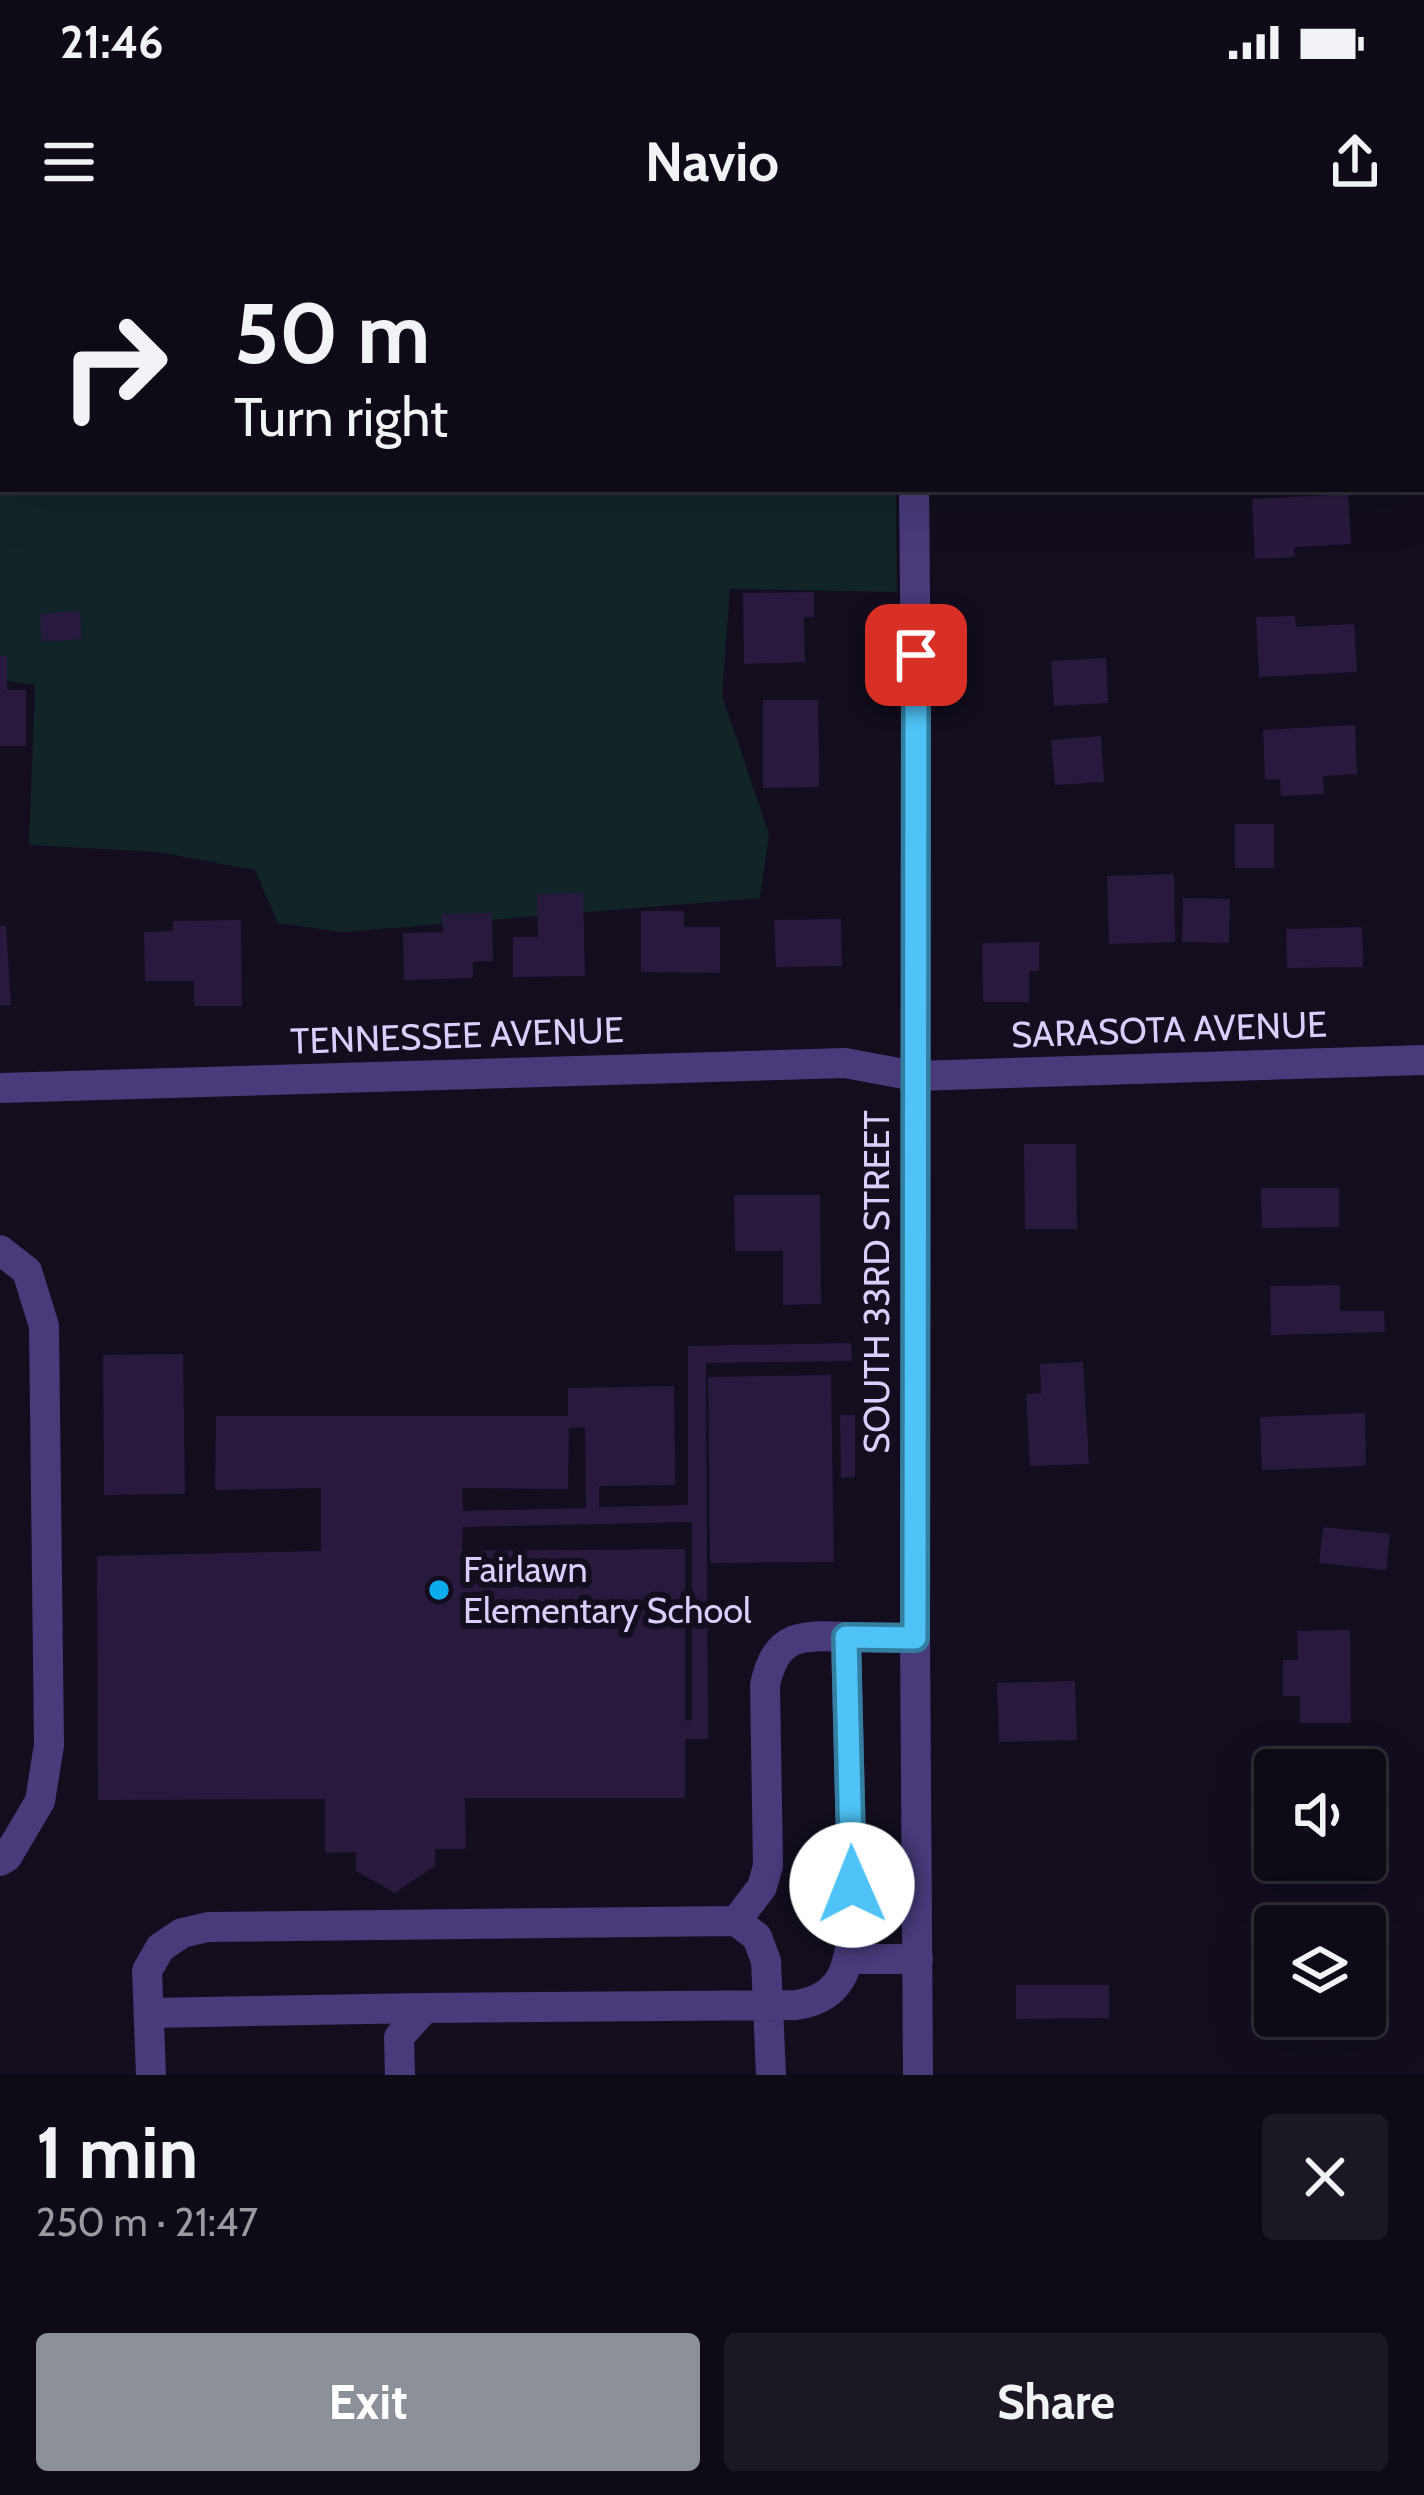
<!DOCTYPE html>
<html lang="en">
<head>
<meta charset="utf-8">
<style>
  body { margin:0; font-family:Cabin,sans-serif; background:#1c1823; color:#f1f3f6; height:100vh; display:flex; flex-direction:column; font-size:45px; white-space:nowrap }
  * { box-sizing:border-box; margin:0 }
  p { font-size:39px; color:#9b9aa1 }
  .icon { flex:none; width:66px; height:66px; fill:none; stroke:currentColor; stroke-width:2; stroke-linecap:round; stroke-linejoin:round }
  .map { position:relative; height:1835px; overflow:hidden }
  .drawer { display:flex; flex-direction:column; background:#0e0a16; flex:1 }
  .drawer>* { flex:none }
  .guide { position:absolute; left:0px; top:0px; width:1425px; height:252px; box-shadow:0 12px 48px #0002,0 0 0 3px #2e2b35; background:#0e0a16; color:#f1f3f6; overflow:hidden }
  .buttons { position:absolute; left:1254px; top:1509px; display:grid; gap:24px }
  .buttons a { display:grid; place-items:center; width:132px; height:132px; border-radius:12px; background:#0e0a16; box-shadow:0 12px 48px #0002,0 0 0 3px #2e2b35; font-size:60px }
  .pin { position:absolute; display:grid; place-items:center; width:102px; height:102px; color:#fff; margin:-51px; border-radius:24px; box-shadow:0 6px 18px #0006 }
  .me { position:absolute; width:132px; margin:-66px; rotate:359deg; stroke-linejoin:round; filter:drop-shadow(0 0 9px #0008) }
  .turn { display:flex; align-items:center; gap:42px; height:252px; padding:0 36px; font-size:54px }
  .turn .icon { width:156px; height:156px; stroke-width:2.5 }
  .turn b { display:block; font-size:84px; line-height:102px }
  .round { display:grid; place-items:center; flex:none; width:126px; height:126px; border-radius:12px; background:#1c1823 }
  .overview { display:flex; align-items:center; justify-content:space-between; height:204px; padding:0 36px }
  h1 { font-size:72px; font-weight:800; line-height:90px }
  .cta { display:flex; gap:24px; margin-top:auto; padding:24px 36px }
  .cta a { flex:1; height:138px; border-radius:12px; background:#8c9099; color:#fff; font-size:48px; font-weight:800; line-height:138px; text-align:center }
  .cta a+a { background:#1c1823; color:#f1f3f6 }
  .status { display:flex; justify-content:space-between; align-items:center; height:84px; padding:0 60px; background:#0e0a16; direction:ltr }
  .status svg { height:33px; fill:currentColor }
  header { display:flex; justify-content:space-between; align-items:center; height:156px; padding:0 36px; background:#0e0a16; font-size:54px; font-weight:800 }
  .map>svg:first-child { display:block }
  .green { fill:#112528 }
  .building { fill:#281a3e; fill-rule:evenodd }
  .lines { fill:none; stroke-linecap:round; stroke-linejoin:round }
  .minor { stroke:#483a7b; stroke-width:30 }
  .route-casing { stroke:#337fa1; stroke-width:30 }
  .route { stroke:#4fc3f7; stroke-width:21 }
  .poi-dot { fill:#0baceb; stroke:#130d1e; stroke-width:4.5 }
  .labels { text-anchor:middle; stroke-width:12; stroke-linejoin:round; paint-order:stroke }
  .street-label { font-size:36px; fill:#dbcdfd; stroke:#130d1e }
  .poi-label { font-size:36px; fill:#dbcdfd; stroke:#130d1e; text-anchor:start }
</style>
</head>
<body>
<div class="status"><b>21:46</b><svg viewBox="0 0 49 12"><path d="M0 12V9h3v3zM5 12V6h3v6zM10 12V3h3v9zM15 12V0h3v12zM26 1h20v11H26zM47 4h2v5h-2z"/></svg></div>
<header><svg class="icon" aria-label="menu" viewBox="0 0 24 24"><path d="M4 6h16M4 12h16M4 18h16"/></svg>Navio<svg class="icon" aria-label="share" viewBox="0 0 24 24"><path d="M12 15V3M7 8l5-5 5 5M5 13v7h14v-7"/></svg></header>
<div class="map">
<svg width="1424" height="1835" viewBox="0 0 1424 1835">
  <rect width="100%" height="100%" fill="#130d1e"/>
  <path class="green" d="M0 0H893V3H3V249H896L897 352 730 349 722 456 769 594 760 658 343 692 278 683 255 630 158 612 29 605 35 445 0 440Z"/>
  <path class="building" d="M1348 254 1351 304 1294 307 1295 317 1255 319 1252 259Z
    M814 352V377H804L805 422 744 424 743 353Z
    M80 371 82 399 42 402 40 374Z
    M1295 376 1296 387 1354 384 1357 432 1259 437 1256 377Z
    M0 416H7V450H26V506H0Z
    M1106 418 1108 463 1054 466 1051 421Z
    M763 460H818L819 547 763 548Z
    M1355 485 1357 534 1323 536 1324 554 1281 556 1280 539 1265 540 1263 490Z
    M1101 496 1104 542 1055 545 1051 500Z
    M1235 584H1274V628H1235Z
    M1174 634 1175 702 1109 704 1107 636Z
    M583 653 585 736 513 737V697H538L537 654Z
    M1183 658 1230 659 1229 703 1182 702Z
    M641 671H684V687H720V733L641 732Z
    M492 673 493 721 473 722V738L404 740 403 693 443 692 442 674Z
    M841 679 842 726 776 727 774 680Z
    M241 680 242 766H194V741H145L144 692 173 691V681Z
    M6 685 11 765 0 766V686Z
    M1362 687 1363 727 1287 728 1286 689Z
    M1039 702V731H1029V762H983L982 703Z
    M1024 904H1076L1077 989H1025Z
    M1261 948H1339V987L1262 988Z
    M734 955H820L821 1064 783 1065V1011H735Z
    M1340 1045V1071H1384L1385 1092 1271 1095 1270 1046Z
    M851 1103 852 1121 706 1123 708 1499H685V1558H465L466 1609H435V1626L395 1653 356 1631V1612L325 1613V1559L98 1560 97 1316 321 1311V1248L215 1250 216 1176H568V1148L674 1146 675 1245 599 1246V1267L688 1265V1106ZM585 1187 586 1268 463 1271 462 1248 568 1249 569 1188ZM692 1282V1361H685V1309L462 1311 463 1287ZM685 1381H692V1480L685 1481Z
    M183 1114 185 1254 104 1255 103 1115Z
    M1083 1122 1089 1224 1030 1226 1026 1154 1041 1153 1040 1124Z
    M831 1135 834 1322 710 1323 708 1137Z
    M1365 1173 1366 1226 1262 1230 1260 1177Z
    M840 1175H855V1237L841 1238Z
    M1323 1287 1390 1294 1386 1330 1319 1323Z
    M1350 1390 1351 1483H1300V1456H1283V1420H1298L1297 1391Z
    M1075 1441 1077 1500 999 1502 997 1443Z
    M1365 1543H1373V1595H1365Z
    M1381 1718 1386 1786 1310 1791 1309 1776H1365V1719Z
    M1016 1745H1109V1778L1016 1779Z"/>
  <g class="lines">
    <path class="minor" d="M911 0V3
      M914 249 916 456 915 1398 918 1835
      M0 848 845 823 915 836 1424 820
      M0 1010 27 1031 44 1086 49 1505 40 1561 7 1617 0 1621
      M846 1397 915 1398
      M850 1719H918
      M149 1773 425 1768
      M151 1835 147 1731 160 1708 182 1693 208 1687 736 1681 757 1697 766 1721 771 1835
      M400 1835 399 1797 425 1768 796 1765C843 1758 849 1727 853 1686L846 1397C800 1395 776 1394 765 1445L768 1626 762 1647 736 1681"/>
  </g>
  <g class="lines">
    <defs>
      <path id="route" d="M852 1645 846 1397 915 1398 916 415"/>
    </defs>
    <use href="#route" class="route-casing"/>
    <use href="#route" class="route"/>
  </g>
  <circle class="poi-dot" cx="439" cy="1350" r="12"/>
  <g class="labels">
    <g class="street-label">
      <text transform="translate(1169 789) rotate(-2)" y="13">SARASOTA AVENUE</text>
      <text transform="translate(457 795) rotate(-2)" y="13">TENNESSEE AVENUE</text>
      <text transform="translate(876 1042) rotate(-90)" y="13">SOUTH 33RD STREET</text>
    </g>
    <g class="poi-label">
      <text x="463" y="1342">Fairlawn<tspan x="463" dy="41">Elementary School</tspan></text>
    </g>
  </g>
</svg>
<div class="buttons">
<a><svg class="icon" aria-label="sound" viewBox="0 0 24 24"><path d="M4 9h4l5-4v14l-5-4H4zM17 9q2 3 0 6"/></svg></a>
<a><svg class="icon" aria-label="layers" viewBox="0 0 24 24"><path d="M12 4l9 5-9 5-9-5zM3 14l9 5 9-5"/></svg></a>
</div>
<div class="pin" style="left:916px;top:415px;background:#d93025"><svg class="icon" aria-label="arrive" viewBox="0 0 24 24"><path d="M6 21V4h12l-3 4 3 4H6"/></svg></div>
<svg class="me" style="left:852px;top:1645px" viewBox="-20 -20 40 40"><circle r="19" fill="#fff"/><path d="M0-13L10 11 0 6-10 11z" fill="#4fc3f7"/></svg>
<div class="guide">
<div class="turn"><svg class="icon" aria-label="right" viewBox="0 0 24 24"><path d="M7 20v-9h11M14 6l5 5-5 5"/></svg><div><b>50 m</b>Turn right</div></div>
</div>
</div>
<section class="drawer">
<div class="overview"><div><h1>1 min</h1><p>250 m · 21:47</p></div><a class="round"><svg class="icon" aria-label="close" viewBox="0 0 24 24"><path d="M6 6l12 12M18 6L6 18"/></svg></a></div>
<div class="cta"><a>Exit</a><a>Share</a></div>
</section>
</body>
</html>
